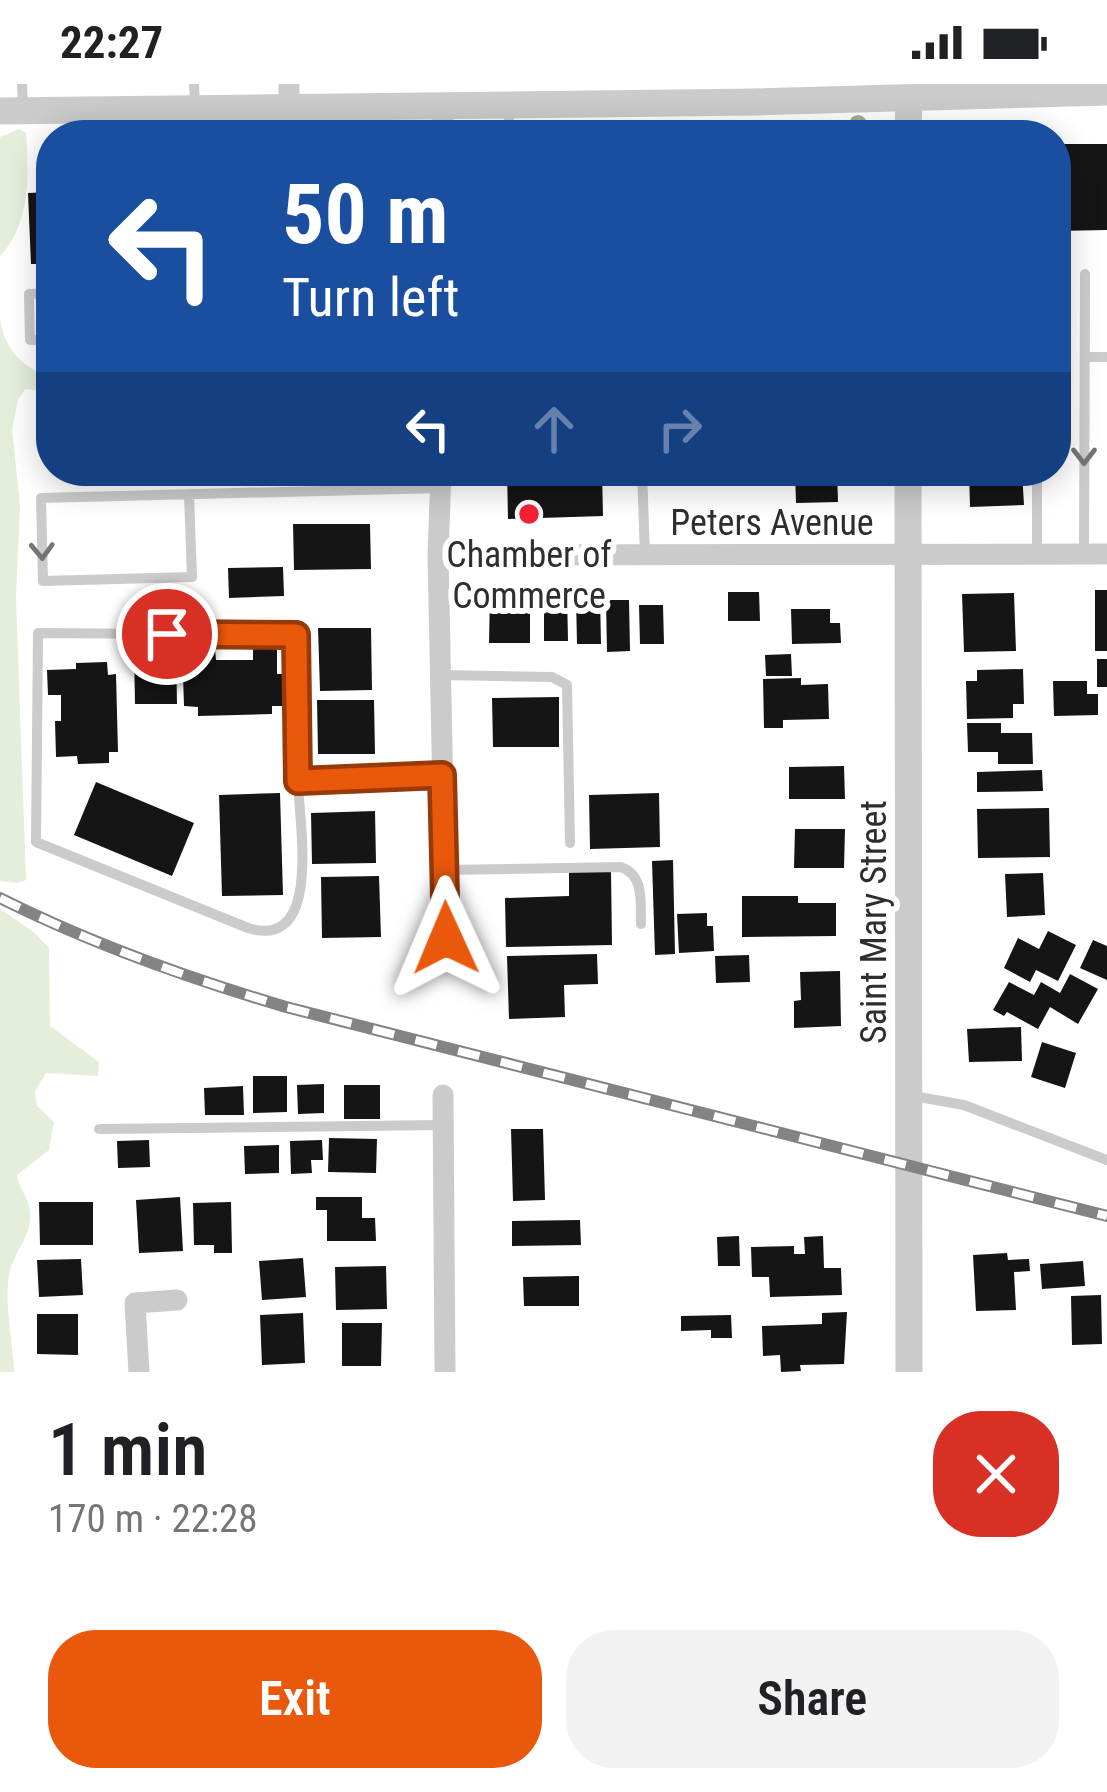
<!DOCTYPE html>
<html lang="en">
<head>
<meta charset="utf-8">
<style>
  body { margin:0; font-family:"Roboto Condensed",sans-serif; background:#f2f2f2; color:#202124; height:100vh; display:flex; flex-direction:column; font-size:45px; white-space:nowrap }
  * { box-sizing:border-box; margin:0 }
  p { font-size:39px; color:#757577 }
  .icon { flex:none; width:66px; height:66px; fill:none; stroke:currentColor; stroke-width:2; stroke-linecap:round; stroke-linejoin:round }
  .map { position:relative; height:1288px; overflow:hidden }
  .side { display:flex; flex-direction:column; background:#fff; flex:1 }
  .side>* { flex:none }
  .top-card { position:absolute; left:36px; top:36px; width:1035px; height:366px; border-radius:48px; box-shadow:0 6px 30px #0003; background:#1a4fa0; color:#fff; overflow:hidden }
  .pin { position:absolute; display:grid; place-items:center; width:102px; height:102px; color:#fff; margin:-51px; border:6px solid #fff; border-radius:50%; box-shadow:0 3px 12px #0007 }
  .me { position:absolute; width:132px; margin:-66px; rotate:359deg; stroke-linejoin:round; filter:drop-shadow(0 0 9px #0008) }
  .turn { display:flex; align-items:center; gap:42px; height:252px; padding:0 48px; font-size:54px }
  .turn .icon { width:156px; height:156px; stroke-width:2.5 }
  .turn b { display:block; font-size:84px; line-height:102px }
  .lanes { display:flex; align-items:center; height:114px; padding:0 48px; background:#0003; justify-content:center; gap:60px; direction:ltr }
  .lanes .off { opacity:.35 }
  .round { display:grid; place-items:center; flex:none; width:126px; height:126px; border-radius:48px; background:#f2f2f2 }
  .head { display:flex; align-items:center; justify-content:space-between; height:204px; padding:0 48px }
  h1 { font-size:72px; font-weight:600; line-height:90px }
  .action { display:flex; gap:24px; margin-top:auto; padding:24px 48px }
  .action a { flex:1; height:138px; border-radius:48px; background:#ea580c; color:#fff; font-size:48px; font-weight:600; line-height:138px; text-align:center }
  .action a+a { background:#f2f2f2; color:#202124 }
  .status { display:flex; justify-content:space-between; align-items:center; height:84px; padding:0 60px; background:#fff; direction:ltr }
  .status svg { height:33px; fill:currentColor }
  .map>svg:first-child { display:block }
  .green { fill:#e5eddb }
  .building { fill:#151515 }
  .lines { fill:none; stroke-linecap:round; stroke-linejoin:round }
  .service { stroke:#cbcbcb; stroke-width:10 }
  .minor { stroke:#cbcbcb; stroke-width:21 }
  .tertiary { stroke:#cbcbcb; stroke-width:27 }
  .rail-casing { stroke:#838383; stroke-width:12 }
  .rail { stroke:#fff; stroke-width:8; stroke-dasharray:22; stroke-linecap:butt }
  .tree { fill:#a0af92 }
  .oneway { stroke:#757575 }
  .route-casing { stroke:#983908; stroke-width:30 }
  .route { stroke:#ea580c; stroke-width:21 }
  .poi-dot { fill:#f52136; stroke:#fff; stroke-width:4.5 }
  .labels { text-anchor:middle; stroke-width:12; stroke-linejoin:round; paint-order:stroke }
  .street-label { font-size:36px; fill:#2e2e2e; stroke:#fff }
  .poi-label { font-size:36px; fill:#2e2e2e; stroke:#fff }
</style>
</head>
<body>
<div class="status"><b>22:27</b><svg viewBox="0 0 49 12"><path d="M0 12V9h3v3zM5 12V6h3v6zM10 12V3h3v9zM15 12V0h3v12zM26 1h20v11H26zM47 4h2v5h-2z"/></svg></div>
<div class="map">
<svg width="1107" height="1288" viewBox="0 0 1107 1288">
  <rect width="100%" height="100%" fill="#fff"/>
  <path class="green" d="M19 45 26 49C29 91 31 139 0 172V53Z
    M0 234C4 264 19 280 46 292L48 299 41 307 25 305 18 316 12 345 20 422 16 513 26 796 18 799 0 797Z
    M0 825 35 849 49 864 50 942 99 978 98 992 46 989 35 1007 37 1022 54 1038 49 1066 17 1091C19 1104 29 1115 30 1127 33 1152 13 1168 9 1191 4 1222 13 1256 14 1288H0Z"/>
  <path class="building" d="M1056 60H1107V146L1056 147Z
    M51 108V180H31L28 109Z
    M507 387H602L603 432 508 435Z
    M795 387H837L838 418 796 419Z
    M969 387H1022L1024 421 970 423Z
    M293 440H370L371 485 294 486Z
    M283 483 284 512 229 514 228 484Z
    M1095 506H1107V567H1095Z
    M567 508 568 557H544V509Z
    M728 508H759L760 537H728Z
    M1014 509 1016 567 964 568 962 510Z
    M490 510H530V559H489Z
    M600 512 601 560H577L576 513Z
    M606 516H629L630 567 607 568Z
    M639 521H663L664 560H640Z
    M791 525H830V539H840L841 559 792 560Z
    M318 544H371L372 606 320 607Z
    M253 562H277V590H286V622H272V630L198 632V623L184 622 183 591H193L192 566 215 565 216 576H253Z
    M134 565H176L177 620H135Z
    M791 570 792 592H766L765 571Z
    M1097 575H1107V603H1097Z
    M107 578 108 591 116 590 118 668H109V679L78 680 77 672 56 673 55 637H61V611H48L47 586 76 585V579Z
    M1023 585 1024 620H1013V634L967 635 966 597H977V586Z
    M801 594V601L828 600 829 635 783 636V644H764L763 595Z
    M1053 597H1087V610H1098V631L1054 632Z
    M559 613V663H493L492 614Z
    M317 616H374L375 670H318Z
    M967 639H1001V649H1032L1033 680H998V668H968Z
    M844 682 845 715H789V683Z
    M1042 686 1043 707 977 708V688Z
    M96 698 194 739 172 792 74 751Z
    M280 709 283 811 222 812 219 711Z
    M659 709 660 763 590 765 589 711Z
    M1049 724 1050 773 978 774 977 725Z
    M375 727 376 779 312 780 311 729Z
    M795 745H845L844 784H794Z
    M673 776 675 870 655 871 652 777Z
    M611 787 612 861 506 863 505 814 569 812V788Z
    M1043 789 1045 831 1007 833 1005 790Z
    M379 792 381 853 322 854 321 793Z
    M742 812H798V819H836V852L742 853Z
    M707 829V842H713L714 867 679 869 677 830Z
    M1048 847 1076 861 1058 897 1036 886 1030 898 1004 884 1018 854 1039 865Z
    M1093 856 1107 862V896L1080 884Z
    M597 870 598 900 564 901 565 933 509 935 507 872Z
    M749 871 750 898 716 899 715 872Z
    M840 887 841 942 794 944V917L801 916 800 888Z
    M1070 890 1098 905 1078 940 1050 923 1038 945 1007 928 1004 932 993 926 1009 898 1034 911 1041 898 1060 909Z
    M1021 943 1022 977 969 978 967 945Z
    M1042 958 1076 969 1065 1004 1031 993Z
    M253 992H287V1028L253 1029Z
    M324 1000V1029L298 1030 297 1001Z
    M344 1001H380V1035H344Z
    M243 1002 244 1031H205L204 1004Z
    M511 1045H543L545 1116 513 1117Z
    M329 1054 377 1055 376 1089 328 1088Z
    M149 1056 150 1083 118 1084 117 1057Z
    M322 1056 323 1076H311L312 1089 291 1090 290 1057Z
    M279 1061V1089L245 1090 244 1062Z
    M180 1113 183 1167 139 1169 136 1116Z
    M316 1113H362V1134H375L376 1157H327V1126H316Z
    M39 1118H93V1161H40Z
    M231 1118 232 1169H214V1161H194L193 1119Z
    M580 1136 581 1161 512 1162V1137Z
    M739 1152 740 1182H718L717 1153Z
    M823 1152 824 1184H841L842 1211 770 1213 769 1193H752L751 1163 794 1162V1170H805L804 1153Z
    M1007 1169 1008 1176 1029 1175 1030 1187 1014 1188 1016 1226 976 1227 973 1171Z
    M303 1174 306 1213 262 1216 259 1177Z
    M81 1175 83 1211 39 1213 37 1176Z
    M1083 1177 1085 1202 1042 1205 1040 1180Z
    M386 1182 387 1225 336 1226 335 1183Z
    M579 1192V1222H524L523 1193Z
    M1101 1211 1102 1260 1072 1261 1071 1212Z
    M847 1228 844 1280 800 1281 801 1287 781 1288 780 1271 763 1272 762 1242 822 1240V1229Z
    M303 1229 305 1279 262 1281 260 1231Z
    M37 1230H78V1271L37 1270Z
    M731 1231 732 1254H711V1246L681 1247V1232Z
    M342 1239H382L381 1282H342Z"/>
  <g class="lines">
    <path class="service" d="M22 0 23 23
      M194 0 195 22
      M289 25 290 51
      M509 25V51
      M51 209 29 210 30 256H51
      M1085 273H1107
      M642 387 645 471
      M1037 387V471
      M189 410 192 493 43 497 41 414C174 411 307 408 440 404
      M1084 471 1085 190
      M440 591 552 593 567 601 570 759
      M298 697C299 740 323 867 248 844L36 758 38 549 296 551 298 697 442 691
      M446 786 621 783C645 792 640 817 641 840
      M913 1012 964 1021 1107 1076
      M99 1045 444 1041"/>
    <path class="minor" d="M289 0V25
      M443 22V51
      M441 387 438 471 446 854
      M438 471 1107 470
      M443 1011 445 1288
      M139 1288 135 1219 177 1216"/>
    <path class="tertiary" d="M0 27 755 18 1107 8
      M908 51 909 15
      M908 387 909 1288"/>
    <defs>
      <path id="rail" d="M0 814C92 860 188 894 286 923L1107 1132"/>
    </defs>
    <use href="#rail" class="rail-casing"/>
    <use href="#rail" class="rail"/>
  </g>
  <circle class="tree" cx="858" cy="40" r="9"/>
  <defs><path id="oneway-chevron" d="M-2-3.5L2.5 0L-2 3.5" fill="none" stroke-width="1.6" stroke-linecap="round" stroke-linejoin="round" transform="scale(3)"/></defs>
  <g class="oneway">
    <use href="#oneway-chevron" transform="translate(1084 372) rotate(90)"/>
    <use href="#oneway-chevron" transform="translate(42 467) rotate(88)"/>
  </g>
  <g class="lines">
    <defs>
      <path id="route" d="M167 550 296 551 298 697 442 691 446 854"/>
    </defs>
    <use href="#route" class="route-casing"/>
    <use href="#route" class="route"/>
  </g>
  <circle class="poi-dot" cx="529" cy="430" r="12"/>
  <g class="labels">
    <g class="street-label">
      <text x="772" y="451">Peters Avenue</text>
      <text transform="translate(873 838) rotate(-90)" y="13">Saint Mary Street</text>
    </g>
    <g class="poi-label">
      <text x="529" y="483">Chamber of<tspan x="529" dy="41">Commerce</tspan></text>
    </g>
  </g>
</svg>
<div class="pin" style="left:167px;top:550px;background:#d93025"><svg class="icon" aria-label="arrive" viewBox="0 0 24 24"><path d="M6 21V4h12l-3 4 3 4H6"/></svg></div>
<svg class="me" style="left:446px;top:854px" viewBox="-20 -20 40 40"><path d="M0-17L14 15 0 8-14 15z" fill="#ea580c" stroke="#fff" stroke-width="4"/></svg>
<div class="top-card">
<div class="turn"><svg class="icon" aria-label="left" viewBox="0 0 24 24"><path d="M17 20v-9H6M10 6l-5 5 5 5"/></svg><div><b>50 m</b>Turn left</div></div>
<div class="lanes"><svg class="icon" aria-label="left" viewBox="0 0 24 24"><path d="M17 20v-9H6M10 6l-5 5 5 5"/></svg><svg class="icon off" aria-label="ahead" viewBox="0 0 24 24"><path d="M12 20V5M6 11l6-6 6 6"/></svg><svg class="icon off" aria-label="right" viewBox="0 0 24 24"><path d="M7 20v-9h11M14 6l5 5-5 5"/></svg></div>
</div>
</div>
<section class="side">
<div class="head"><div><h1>1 min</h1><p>170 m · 22:28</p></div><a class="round" style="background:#d93025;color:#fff"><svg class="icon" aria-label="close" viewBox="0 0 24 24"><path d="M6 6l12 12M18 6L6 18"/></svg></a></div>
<div class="action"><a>Exit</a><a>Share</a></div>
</section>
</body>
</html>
